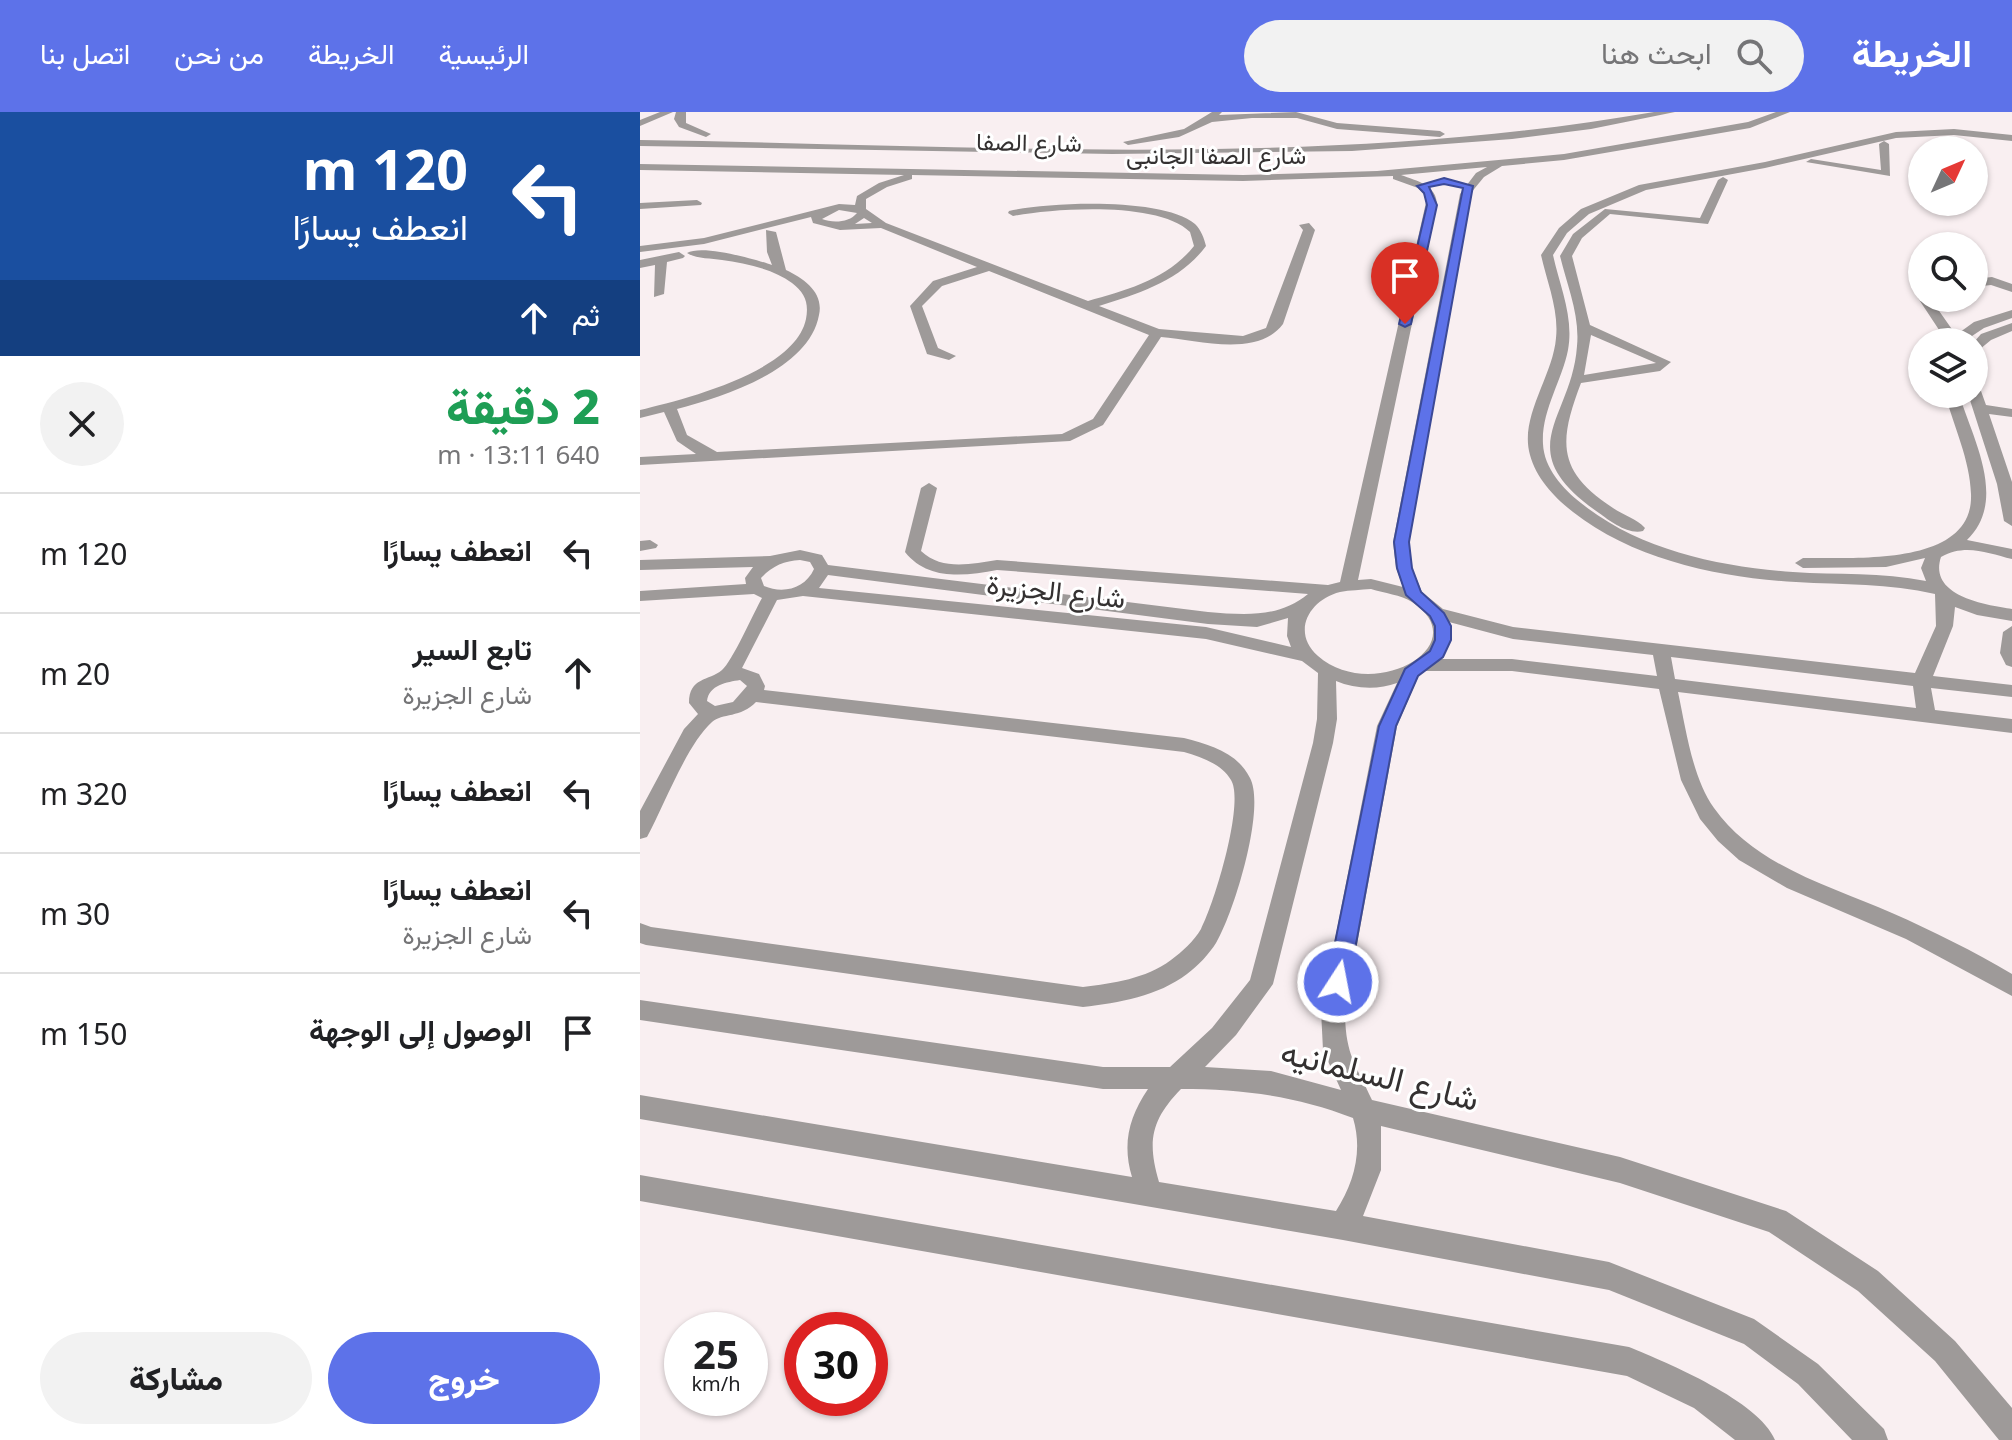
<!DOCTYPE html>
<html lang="ar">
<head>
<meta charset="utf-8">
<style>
  body { margin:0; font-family:"Noto Sans",Vazirmatn,sans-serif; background:#f2f2f2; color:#202124; direction:rtl; height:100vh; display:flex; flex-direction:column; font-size:30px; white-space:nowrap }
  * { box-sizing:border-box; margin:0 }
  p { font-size:26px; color:#757577 }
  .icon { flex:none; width:44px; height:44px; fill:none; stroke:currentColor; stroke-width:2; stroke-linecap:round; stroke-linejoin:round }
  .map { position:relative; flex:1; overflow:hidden; direction:ltr }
  .sheet { display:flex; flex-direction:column; background:#fff; width:640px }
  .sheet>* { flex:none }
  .guide { background:#1a4fa0; color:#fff; overflow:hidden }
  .needle { width:52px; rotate:46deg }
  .controls { position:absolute; left:1268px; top:24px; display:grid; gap:16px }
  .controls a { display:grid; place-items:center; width:80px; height:80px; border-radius:50%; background:#fff; box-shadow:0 2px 6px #0004; font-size:40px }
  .speed { position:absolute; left:24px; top:1200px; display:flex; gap:16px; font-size:40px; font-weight:700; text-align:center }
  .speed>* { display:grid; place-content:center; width:104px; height:104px; border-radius:50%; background:#fff; box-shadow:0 2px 6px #0004; line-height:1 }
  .speed small { font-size:20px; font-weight:400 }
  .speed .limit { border:12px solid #d22; background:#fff; color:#111 }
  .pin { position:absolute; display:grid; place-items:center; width:68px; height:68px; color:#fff; margin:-82px -34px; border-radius:50% 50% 50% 0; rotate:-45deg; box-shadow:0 0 8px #0007 }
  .pin .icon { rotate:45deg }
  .me { position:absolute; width:88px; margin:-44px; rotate:11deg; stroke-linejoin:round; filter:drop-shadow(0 0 6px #0008) }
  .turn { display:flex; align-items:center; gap:28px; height:168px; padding:0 40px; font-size:36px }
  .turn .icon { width:104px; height:104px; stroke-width:2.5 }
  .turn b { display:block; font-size:56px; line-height:68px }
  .then { display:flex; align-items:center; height:76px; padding:0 40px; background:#0003; gap:16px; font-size:30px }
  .round { display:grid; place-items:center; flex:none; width:84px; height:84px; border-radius:42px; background:#f2f2f2 }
  .summary { display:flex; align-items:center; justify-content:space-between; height:136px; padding:0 40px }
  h1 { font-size:48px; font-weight:800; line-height:60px; color:#1e9e55 }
  .button { display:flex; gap:16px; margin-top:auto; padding:16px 40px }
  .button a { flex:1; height:92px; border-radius:48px; background:#5d72e9; color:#fff; font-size:32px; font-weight:800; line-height:92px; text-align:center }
  .button a+a { background:#f2f2f2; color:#202124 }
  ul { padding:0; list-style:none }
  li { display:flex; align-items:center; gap:24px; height:120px; padding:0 40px; border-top:2px solid #e0e0e0 }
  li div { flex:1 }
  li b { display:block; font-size:30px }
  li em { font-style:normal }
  header { display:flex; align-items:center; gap:48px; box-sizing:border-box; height:112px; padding:0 40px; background:#5d72e9; color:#fff }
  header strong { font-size:38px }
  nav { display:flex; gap:44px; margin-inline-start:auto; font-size:28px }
  .search { width:560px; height:72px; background:#f2f2f2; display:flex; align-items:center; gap:20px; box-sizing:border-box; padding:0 28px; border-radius:44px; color:#757577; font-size:30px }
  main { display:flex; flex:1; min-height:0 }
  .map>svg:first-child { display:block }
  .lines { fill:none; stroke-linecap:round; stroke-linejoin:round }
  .minor { fill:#9e9a99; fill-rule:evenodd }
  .route { fill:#5d72e9; stroke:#3c4a97; stroke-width:2 }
  .labels { text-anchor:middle; stroke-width:6; stroke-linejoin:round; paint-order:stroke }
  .far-street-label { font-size:24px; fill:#343131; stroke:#fff }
  .street-label { font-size:28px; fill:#343131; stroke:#fff }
  .near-street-label { font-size:34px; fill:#343131; stroke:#fff }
</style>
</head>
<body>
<header>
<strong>الخريطة</strong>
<div class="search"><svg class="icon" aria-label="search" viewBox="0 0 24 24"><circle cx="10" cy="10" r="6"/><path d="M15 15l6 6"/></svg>ابحث هنا</div>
<nav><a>الرئيسية</a><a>الخريطة</a><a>من نحن</a><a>اتصل بنا</a></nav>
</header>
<main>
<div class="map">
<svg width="1372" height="1328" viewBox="0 0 1372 1328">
  <rect width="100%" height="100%" fill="#f9eff1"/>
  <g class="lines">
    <path class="minor" d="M20 0H33L0 14V8Z
      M36 0H46V11L71 22 66 25 39 15 34 7Z
      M572 0H582L579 3 656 0 697 11 800 19 805 22 800 25 697 17 657 6H612L572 10 539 25 488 33 483 30 544 17Z
      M1014 0H1035L951 17 872 27 712 39 472 42 0 34V28C337 33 680 58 1014 0Z
      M1136 0H1150L1110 16 924 48 862 54 844 65 830 82 769 430 772 456 782 480 803 497 873 515 1275 561 1296 514 1295 482C1249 471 1203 473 1156 470 1081 466 994 448 933 400 915 386 896 366 890 343 879 305 913 264 916 226 919 198 907 170 901 143L919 116 941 97 999 73 1125 50 1256 20 1314 17 1372 23V29L1314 23 1256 26 1125 56 1006 78 949 102 927 121 913 143C920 175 934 205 928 238 922 269 901 299 903 332 904 356 923 377 941 391 999 438 1080 455 1153 460 1197 463 1242 460 1286 469L1281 456 1285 446 1246 455 1163 456 1155 451 1163 446C1212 445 1334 456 1331 382 1330 348 1314 315 1305 282H1319C1333 328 1368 388 1327 428L1372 437V447C1348 441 1325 431 1301 445 1288 484 1345 493 1372 497V509L1337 503 1315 495 1313 514 1293 564 1372 573V585L1291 576 1295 598 1372 607V621L1038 580C1046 617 1052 665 1074 696 1115 754 1190 774 1252 801 1293 819 1333 839 1372 862V884L1266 827 1147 776 1099 748 1078 729 1060 707 1041 668 1019 577 872 559H784L779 563 757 614 705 898C705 942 715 951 732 988L980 1045 1146 1099 1238 1159 1315 1229 1372 1296V1328H1359L1295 1249 1218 1179 1129 1120 980 1071 741 1014V1058L723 1104 969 1150 1114 1207 1178 1252 1244 1317 1248 1328H1212L1158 1272 1104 1232 969 1178 703 1128 0 1007V983L492 1065C482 1032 489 1005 508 977H463L0 908V888L463 955H530L572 916 610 868 673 631 677 607 678 561 662 549 566 527 163 484 137 488 102 556 119 562 125 574 124 578 544 626C570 633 597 640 610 666 626 696 594 801 576 831 569 842 558 854 547 862 518 884 479 891 443 895L6 833 0 831V811L11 815 443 875C474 871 505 867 531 848 542 840 554 829 561 817 574 793 605 691 591 668 582 652 561 645 544 640L116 590C101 606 82 601 72 610 47 632 24 694 7 725L0 727V699L44 617 58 602 49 591C49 565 69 569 82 558 92 550 114 500 122 486L114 482 0 489V479L106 472 105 466 113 455 0 458V448L130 444 160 438 182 443 188 453 568 500C605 503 639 506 668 482L357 458C325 464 288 469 265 440L281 376 289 371 297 376 281 439C302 459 331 452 357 448L688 473 700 470 787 86 778 76 753 67V64L603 69 272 63V67L247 75 226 87V97L246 111 448 189C487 178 528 167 554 134L550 120C519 89 414 96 373 104L368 101 369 99C408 90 523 85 555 112 561 118 564 126 566 134 540 169 500 181 459 194L519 217 603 224 626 216 663 118 659 113 669 111 675 118 643 212C618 246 557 228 521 225L463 313 430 329 0 353V345L56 342 37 329 24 300 0 306V298C45 287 155 260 166 207 169 191 165 181 152 171 133 157 105 151 82 148 71 146 56 147 47 141 62 132 114 147 132 153L127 140 126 118 136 120 146 158C165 167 184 181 179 203 169 258 83 285 37 297L47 323 77 340 422 322 453 307 509 223 349 159 302 174 282 194 298 236 316 244 309 248 287 242 270 194 293 169 337 155 241 116 200 118 173 111 171 105 64 132 0 140V134L64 126 199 92 215 93 217 84 239 71 264 63 0 58V52L603 63 737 59 924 42 1108 10ZM847 55 836 61 820 82 753 430 756 456 763 475 731 467 718 468 797 93C797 73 777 69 761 63ZM199 98 217 101C209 111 192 111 182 107ZM224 106 232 111 215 112ZM160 448 170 450 174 457C165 477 143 482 124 474L121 466C132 454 144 449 160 448ZM188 463 568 512 617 515 648 506 647 524 651 535 566 515 179 476ZM731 477C744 481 761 483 772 490 838 533 733 592 678 544 651 520 669 488 700 480 710 478 721 478 731 477ZM809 510 873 527 1013 543 1017 564 872 547H799L812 523ZM1031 545 1273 574 1276 596 1035 567ZM100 568 107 574 93 590 75 594 67 589C69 573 87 570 100 568ZM696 569C715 577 738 578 757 571L737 614 681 898 683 938 701 978 631 959 565 955 596 923 633 872 693 631 697 607ZM541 977C602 977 656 984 713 1006 723 1039 714 1071 696 1099L519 1070C507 1029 511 1008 541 977Z
      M1244 29 1249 32 1250 64 1166 50 1171 47 1241 58 1239 32Z
      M1083 65 1088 68 1068 112 970 102 942 126 932 144 950 213 1031 250 1020 259 941 271C919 329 916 359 973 396 983 403 997 407 1005 416L1003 419C988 423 970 409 959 401 867 337 932 308 937 234 940 203 927 173 920 144L933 122 965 97 1060 106 1078 68ZM951 223 1016 251 944 263Z
      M57 88 62 91 61 93 0 97V91Z
      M39 140 45 144 43 146 27 150 24 182 14 185 15 153 0 156V148Z
      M1352 165 1372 172V180L1351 173 1334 175V167Z
      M1282 183V186H1290L1316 223 1334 210 1372 198V206L1344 216 1323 230H1307L1278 186Z
      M1372 211V219L1351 228 1334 242V230L1341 222Z
      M1334 275 1341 279 1346 293 1372 297V305L1349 302 1372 370V414L1364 409 1357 372 1328 282H1334Z
      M10 428 18 433 16 436 0 439V429Z
      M1372 514V555L1366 553 1360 541 1363 520Z
      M0 1063 989 1235C1028 1251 1119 1289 1135 1328H1095L1054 1296 987 1264 0 1089Z"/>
  </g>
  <path class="route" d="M804 66 833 74 769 430 772 456 781 480 804 501 811 514V528L803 545 778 564 756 614 709 870 705 876 698 879 691 876 687 870 739 614 765 557 790 539 795 528V514L790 504 766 483 757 456 754 430 823 76 804 72 789 75 797 93 771 212 765 215 759 212 787 93 784 81 777 74Z"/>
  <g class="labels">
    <g class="far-street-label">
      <text transform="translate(389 31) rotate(1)" y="8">شارع الصفا</text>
      <text x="576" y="52">شارع الصفا الجانبى</text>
    </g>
    <g class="street-label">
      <text transform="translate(416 479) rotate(6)" y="10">شارع الجزيرة</text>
    </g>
    <g class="near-street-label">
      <text transform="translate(740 963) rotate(14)" y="12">شارع السلمانيه</text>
    </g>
  </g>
</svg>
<div class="controls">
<a><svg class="needle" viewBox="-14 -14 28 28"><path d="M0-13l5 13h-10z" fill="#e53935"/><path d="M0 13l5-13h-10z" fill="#757577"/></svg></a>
<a><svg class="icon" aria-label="search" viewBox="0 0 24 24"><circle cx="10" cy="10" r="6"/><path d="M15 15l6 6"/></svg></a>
<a><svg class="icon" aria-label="layers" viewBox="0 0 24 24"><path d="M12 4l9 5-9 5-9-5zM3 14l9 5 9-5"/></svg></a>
</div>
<div class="speed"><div>25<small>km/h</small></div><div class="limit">30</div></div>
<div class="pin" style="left:765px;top:212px;background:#d93025"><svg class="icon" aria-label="arrive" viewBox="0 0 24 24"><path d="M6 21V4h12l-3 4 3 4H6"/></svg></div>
<svg class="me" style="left:698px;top:870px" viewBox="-20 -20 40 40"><circle r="17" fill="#5d72e9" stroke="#fff" stroke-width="3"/><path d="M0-11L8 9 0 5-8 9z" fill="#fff"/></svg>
</div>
<section class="sheet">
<div class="guide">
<div class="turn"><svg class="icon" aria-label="left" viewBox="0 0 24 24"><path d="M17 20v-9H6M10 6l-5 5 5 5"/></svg><div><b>120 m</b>انعطف يسارًا</div></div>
<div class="then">ثم<svg class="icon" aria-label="ahead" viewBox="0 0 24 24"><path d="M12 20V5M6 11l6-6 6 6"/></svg></div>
</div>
<div class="summary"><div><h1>2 دقيقة</h1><p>640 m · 13:11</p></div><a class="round"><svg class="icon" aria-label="close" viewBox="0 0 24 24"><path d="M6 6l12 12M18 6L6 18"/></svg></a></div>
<ul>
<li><svg class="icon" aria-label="left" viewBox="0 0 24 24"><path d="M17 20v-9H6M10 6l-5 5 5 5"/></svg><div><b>انعطف يسارًا</b></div><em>120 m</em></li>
<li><svg class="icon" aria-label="ahead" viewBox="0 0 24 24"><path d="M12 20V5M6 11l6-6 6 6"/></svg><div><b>تابع السير</b><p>شارع الجزيرة</p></div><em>20 m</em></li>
<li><svg class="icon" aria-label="left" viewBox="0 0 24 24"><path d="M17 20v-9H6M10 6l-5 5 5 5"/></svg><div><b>انعطف يسارًا</b></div><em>320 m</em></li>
<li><svg class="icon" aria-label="left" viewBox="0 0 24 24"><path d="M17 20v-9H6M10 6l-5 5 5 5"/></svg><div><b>انعطف يسارًا</b><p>شارع الجزيرة</p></div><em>30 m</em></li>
<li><svg class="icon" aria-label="arrive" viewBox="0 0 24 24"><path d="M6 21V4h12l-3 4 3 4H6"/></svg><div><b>الوصول إلى الوجهة</b></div><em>150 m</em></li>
</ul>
<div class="button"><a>خروج</a><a>مشاركة</a></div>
</section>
</main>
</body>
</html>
